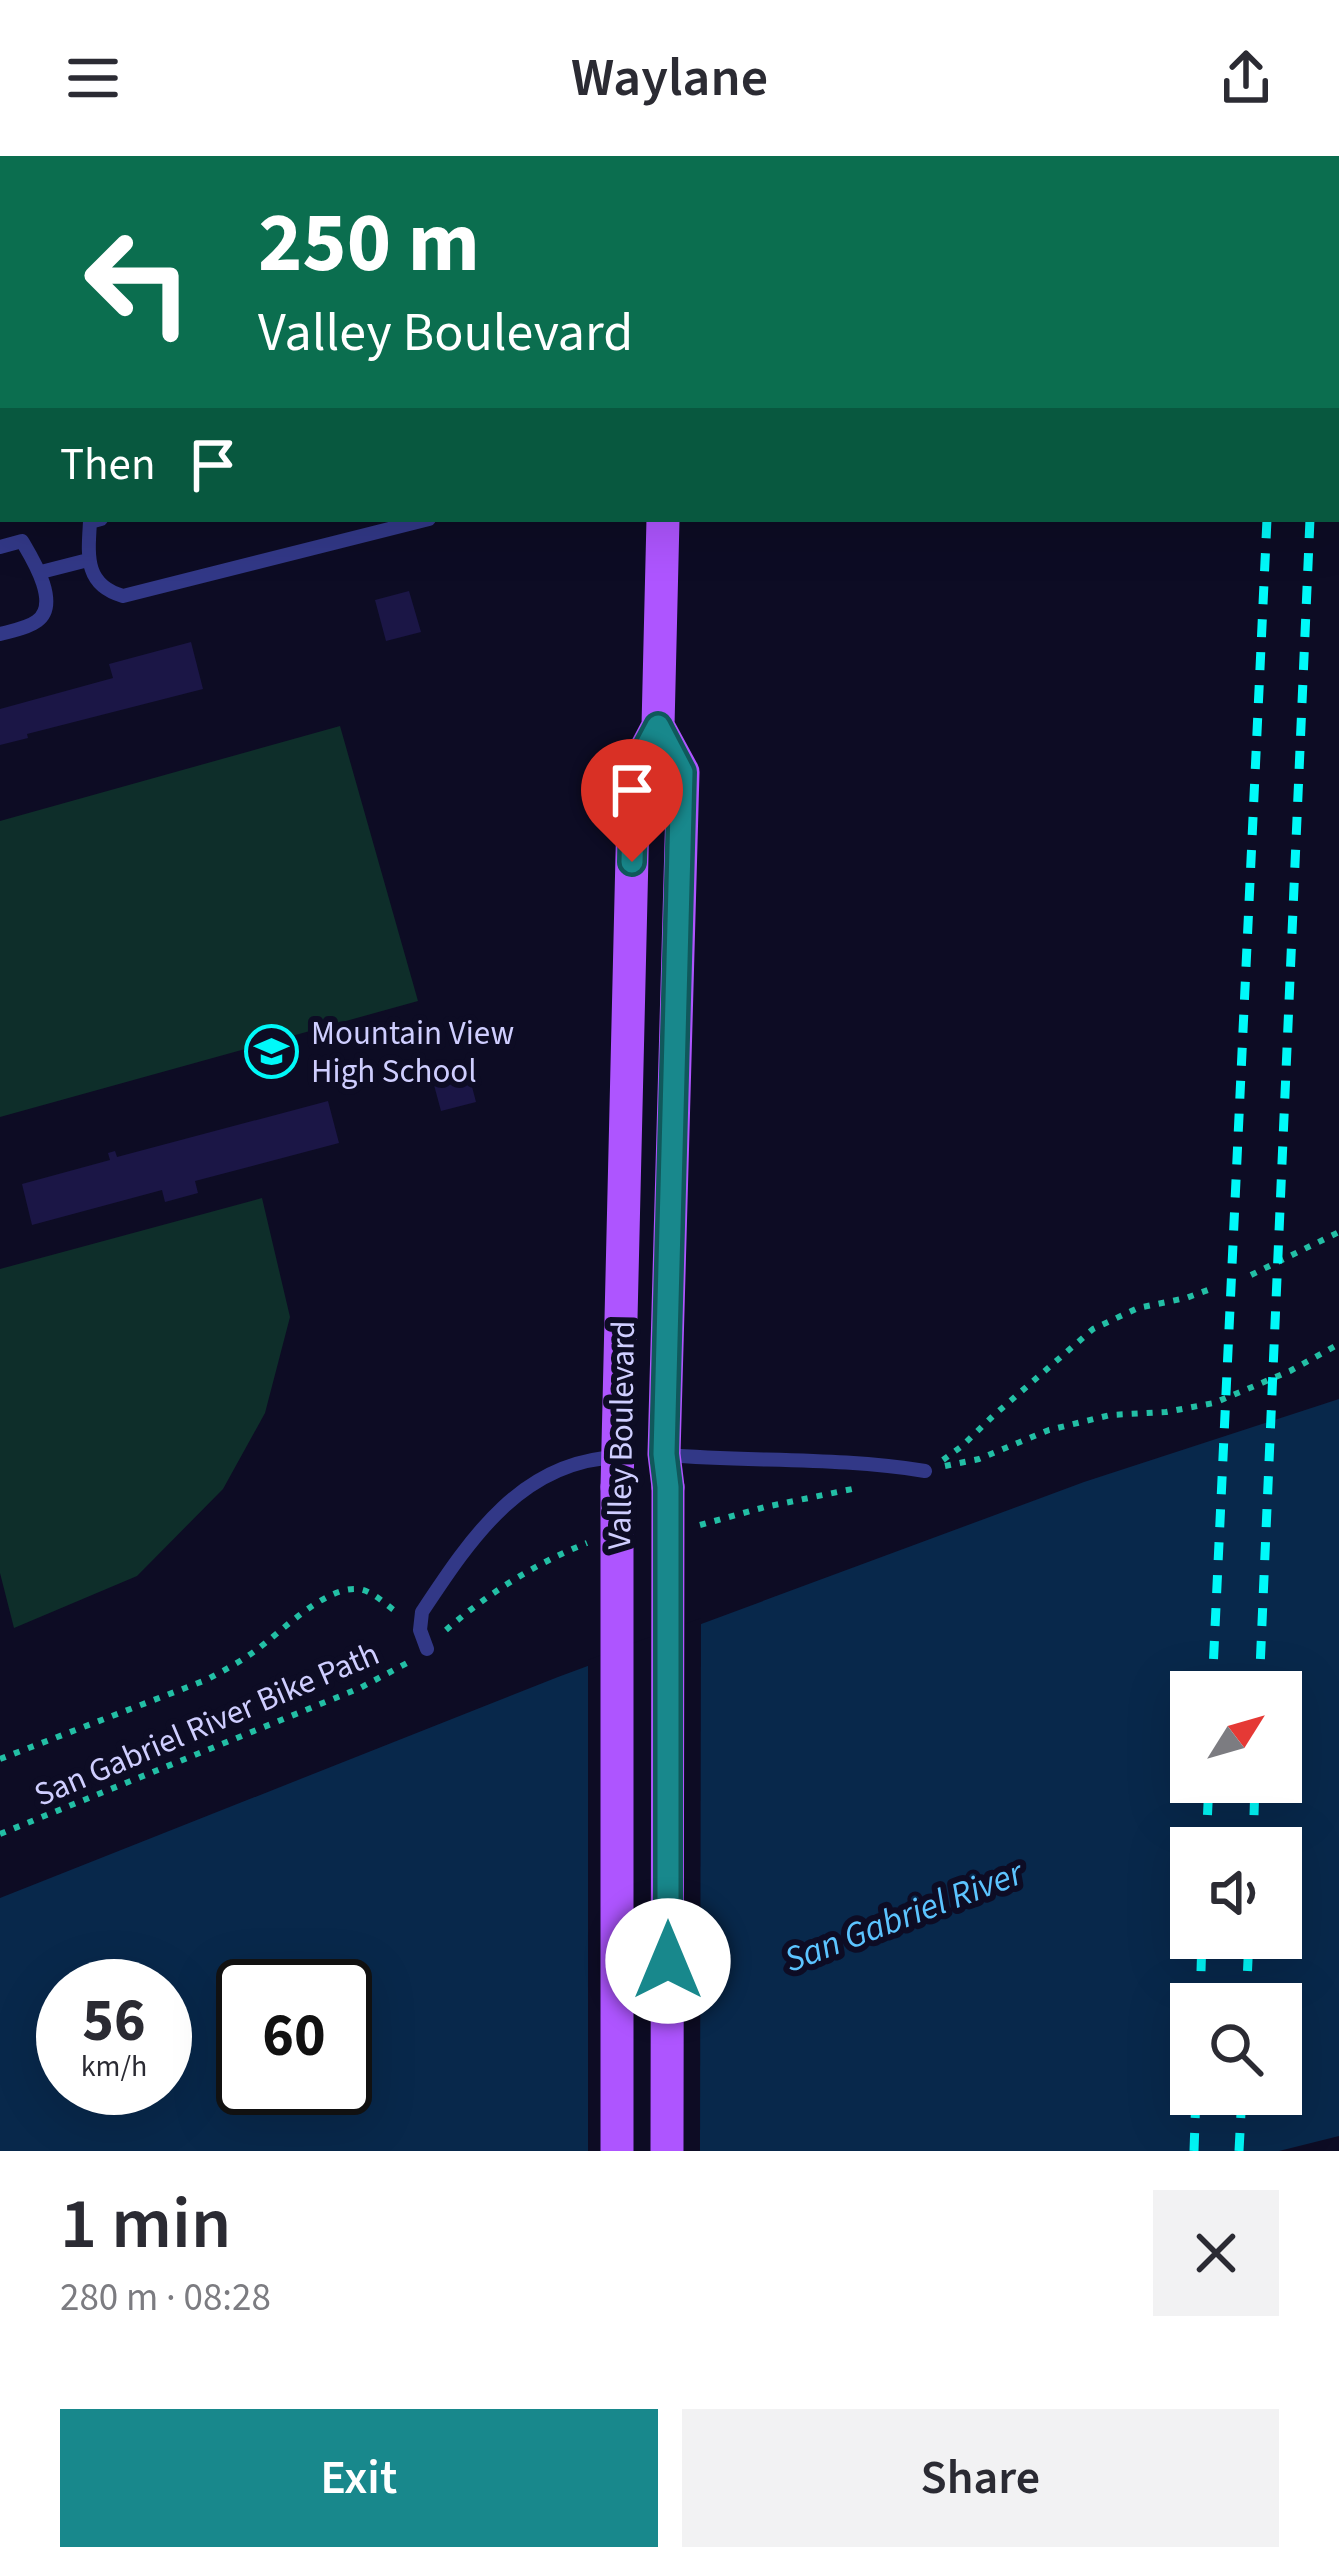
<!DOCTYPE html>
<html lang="en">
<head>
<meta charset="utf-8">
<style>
  body { margin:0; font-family:"Source Sans 3",sans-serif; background:#f2f2f3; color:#2b2b33; height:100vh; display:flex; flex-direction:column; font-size:45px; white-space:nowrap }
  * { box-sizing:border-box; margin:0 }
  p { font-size:39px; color:#7c7c81 }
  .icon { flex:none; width:66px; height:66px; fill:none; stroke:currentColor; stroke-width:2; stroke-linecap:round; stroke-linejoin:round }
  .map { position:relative; height:1995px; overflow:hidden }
  .side { display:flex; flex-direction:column; background:#fff; flex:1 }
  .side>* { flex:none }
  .hud { position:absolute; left:0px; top:0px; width:1341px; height:366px; box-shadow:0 12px 48px #0002; background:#0b6e4f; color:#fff; overflow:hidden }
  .needle { width:78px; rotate:53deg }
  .buttons { position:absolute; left:1170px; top:1515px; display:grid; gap:24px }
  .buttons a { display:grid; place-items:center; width:132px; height:132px; border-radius:0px; background:#fff; box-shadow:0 12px 48px #0002; font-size:60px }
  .speed { position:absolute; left:36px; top:1803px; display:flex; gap:24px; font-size:60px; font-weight:700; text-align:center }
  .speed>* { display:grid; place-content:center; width:156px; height:156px; border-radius:50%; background:#fff; box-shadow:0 12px 48px #0002; line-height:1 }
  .speed small { font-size:30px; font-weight:400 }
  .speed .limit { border:6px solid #111; border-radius:18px; background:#fff; color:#111 }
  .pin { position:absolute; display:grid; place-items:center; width:102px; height:102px; color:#fff; margin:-123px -51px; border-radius:50% 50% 50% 0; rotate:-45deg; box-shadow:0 0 12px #0007 }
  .pin .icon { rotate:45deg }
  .me { position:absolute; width:132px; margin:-66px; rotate:0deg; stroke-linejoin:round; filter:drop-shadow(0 0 9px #0008) }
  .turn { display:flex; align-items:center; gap:42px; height:252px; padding:0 60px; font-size:54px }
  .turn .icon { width:156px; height:156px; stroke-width:2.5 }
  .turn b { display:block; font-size:84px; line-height:102px }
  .then { display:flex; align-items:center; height:114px; padding:0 60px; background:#0003; gap:24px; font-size:45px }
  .round { display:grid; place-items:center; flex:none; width:126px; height:126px; border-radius:0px; background:#f2f2f3 }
  .headline { display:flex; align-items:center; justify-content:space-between; height:204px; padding:0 60px }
  h1 { font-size:72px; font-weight:600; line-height:90px }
  .primary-button { display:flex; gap:24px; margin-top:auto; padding:24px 60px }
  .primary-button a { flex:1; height:138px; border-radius:0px; background:#18888c; color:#fff; font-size:48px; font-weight:600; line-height:138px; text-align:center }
  .primary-button a+a { background:#f2f2f3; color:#2b2b33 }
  header { display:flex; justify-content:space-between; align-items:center; height:156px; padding:0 60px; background:#fff; font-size:54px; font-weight:600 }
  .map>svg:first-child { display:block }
  .green { fill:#0e2e2a }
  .water { fill:#08284b; fill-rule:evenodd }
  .pier { fill:#0d0c24 }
  .building { fill:#1b1646 }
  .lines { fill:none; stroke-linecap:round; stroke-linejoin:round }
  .path { stroke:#23bfa5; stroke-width:6; stroke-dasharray:6 9; stroke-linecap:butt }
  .service { stroke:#323887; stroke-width:14 }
  .primary { stroke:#ae55ff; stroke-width:33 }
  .rail { stroke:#00f9f9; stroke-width:9; stroke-dasharray:18 15; stroke-linecap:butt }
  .primary-bridge { stroke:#ae55ff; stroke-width:33 }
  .route-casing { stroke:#10585b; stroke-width:30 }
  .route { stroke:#18888c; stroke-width:21 }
  .labels { text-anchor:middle; stroke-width:12; stroke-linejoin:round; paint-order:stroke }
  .poi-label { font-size:33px; fill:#cfceff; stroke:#0d0c24; text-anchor:start }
  .street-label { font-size:33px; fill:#cfceff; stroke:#0d0c24 }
  .water-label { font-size:36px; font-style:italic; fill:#5cc4ff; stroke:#0d0c24 }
</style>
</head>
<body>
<header><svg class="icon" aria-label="menu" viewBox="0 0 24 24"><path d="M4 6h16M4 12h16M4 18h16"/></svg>Waylane<svg class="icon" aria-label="share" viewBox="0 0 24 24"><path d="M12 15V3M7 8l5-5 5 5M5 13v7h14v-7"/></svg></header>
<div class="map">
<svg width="1339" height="1995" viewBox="0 0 1339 1995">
  <rect width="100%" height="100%" fill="#0d0c24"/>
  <path class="green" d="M340 570 418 845 0 961V665Z
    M262 1042 290 1161 265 1257 223 1333 137 1420 14 1472 0 1417V1113Z"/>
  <path class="water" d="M1339 1243V1980L1279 1995H0V1742L558 1521 1084 1326ZM1191 1536H1281V1626H1191ZM1191 1692H1281V1782H1191ZM63 1830H165V1932H63ZM243 1830H345V1932H243ZM1191 1848H1281V1938H1191Z"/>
  <path class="pier" d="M701 1462 700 1995H588V1504Z"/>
  <path class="building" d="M409 435 421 476 386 485 375 444Z
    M191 486 203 533 27 578 28 582 0 589V553L113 522 109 508Z
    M465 904 476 946 441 955 430 914Z
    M328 945 339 987 195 1025 198 1037 165 1046 162 1034 32 1069 22 1028 110 1004 108 997 115 995 117 1001Z"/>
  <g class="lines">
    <path class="path" d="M1251 1119 1339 1076
      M943 1304 962 1290 993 1260 1093 1173 1138 1152 1186 1142 1208 1134
      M945 1310 979 1303 1049 1274 1110 1259 1166 1256 1214 1247 1290 1215 1339 1188
      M700 1369 765 1351 857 1332
      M446 1474C487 1438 536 1407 587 1387
      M0 1603 206 1524C223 1515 240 1506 255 1495 280 1477 325 1430 358 1433 372 1434 387 1450 398 1457
      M0 1678 360 1532 409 1506"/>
    <path class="service" d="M0 41 3 71
      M0 144 3 136
      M101 363 90 366C88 399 84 429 123 440L429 363
      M0 391 22 385C32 402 61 448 37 465 28 472 11 475 0 478
      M41 416 88 404
      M667 1299C752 1306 840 1301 925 1315
      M427 1493 420 1474 422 1456C471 1382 522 1304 619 1301"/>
    <path class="primary" d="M672 3V0
      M658 570 683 616 664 1298 668 1331
      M617 1331 634 615 658 570 663 363"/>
    <path class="rail" d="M1282 3V0
      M1323 3V0
      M1212 1536 1267 363
      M1259 1536 1310 363
      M1206 1692 1209 1626
      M1253 1692 1255 1626
      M1200 1848 1202 1782
      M1246 1848 1249 1782
      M1194 1995 1196 1938
      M1239 1995 1242 1938"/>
    <path class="primary-bridge" d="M617 1331V1995
      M667 1995 668 1331"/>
  </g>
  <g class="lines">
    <defs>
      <path id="route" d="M632 706 634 615 658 570 682 616 664 1298 668 1331V1805"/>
    </defs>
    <use href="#route" class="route-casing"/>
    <use href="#route" class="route"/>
  </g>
  <defs>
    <symbol id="school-ring" viewBox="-11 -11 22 22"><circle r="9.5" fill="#0d0c24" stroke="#00f9f9" stroke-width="1.5"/><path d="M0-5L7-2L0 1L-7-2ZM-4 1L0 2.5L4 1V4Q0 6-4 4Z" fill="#00f9f9"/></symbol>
  </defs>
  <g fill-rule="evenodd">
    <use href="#school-ring" x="242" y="866" width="59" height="59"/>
  </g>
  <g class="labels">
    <g class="poi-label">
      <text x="311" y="888">Mountain View<tspan x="311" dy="38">High School</tspan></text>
    </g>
    <g class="street-label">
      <text transform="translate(620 1279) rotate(-89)" y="12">Valley Boulevard</text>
      <text transform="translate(206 1567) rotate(-23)" y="12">San Gabriel River Bike Path</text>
    </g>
    <g class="water-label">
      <text transform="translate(903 1759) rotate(-21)" y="13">San Gabriel River</text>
    </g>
  </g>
</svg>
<div class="buttons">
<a><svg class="needle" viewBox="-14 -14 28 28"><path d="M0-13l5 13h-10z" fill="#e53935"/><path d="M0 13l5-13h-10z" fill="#7c7c81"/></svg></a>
<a><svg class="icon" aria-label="sound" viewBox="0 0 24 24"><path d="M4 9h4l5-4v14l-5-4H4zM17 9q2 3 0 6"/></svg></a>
<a><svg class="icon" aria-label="search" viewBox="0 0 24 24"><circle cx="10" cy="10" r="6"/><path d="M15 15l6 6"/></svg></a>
</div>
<div class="speed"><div>56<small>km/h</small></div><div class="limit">60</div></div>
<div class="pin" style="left:632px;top:706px;background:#d93025"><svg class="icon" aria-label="arrive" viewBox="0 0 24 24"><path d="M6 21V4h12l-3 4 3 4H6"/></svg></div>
<svg class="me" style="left:668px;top:1805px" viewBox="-20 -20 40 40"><circle r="19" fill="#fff"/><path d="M0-13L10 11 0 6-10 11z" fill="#18888c"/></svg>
<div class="hud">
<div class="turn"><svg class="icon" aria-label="left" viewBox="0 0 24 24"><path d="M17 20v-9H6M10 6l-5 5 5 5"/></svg><div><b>250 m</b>Valley Boulevard</div></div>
<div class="then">Then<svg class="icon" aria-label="arrive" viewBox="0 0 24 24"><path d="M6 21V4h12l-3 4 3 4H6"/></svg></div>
</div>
</div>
<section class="side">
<div class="headline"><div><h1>1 min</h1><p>280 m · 08:28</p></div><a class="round"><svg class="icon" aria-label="close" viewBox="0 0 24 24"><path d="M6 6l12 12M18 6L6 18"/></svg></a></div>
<div class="primary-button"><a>Exit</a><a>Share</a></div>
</section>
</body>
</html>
